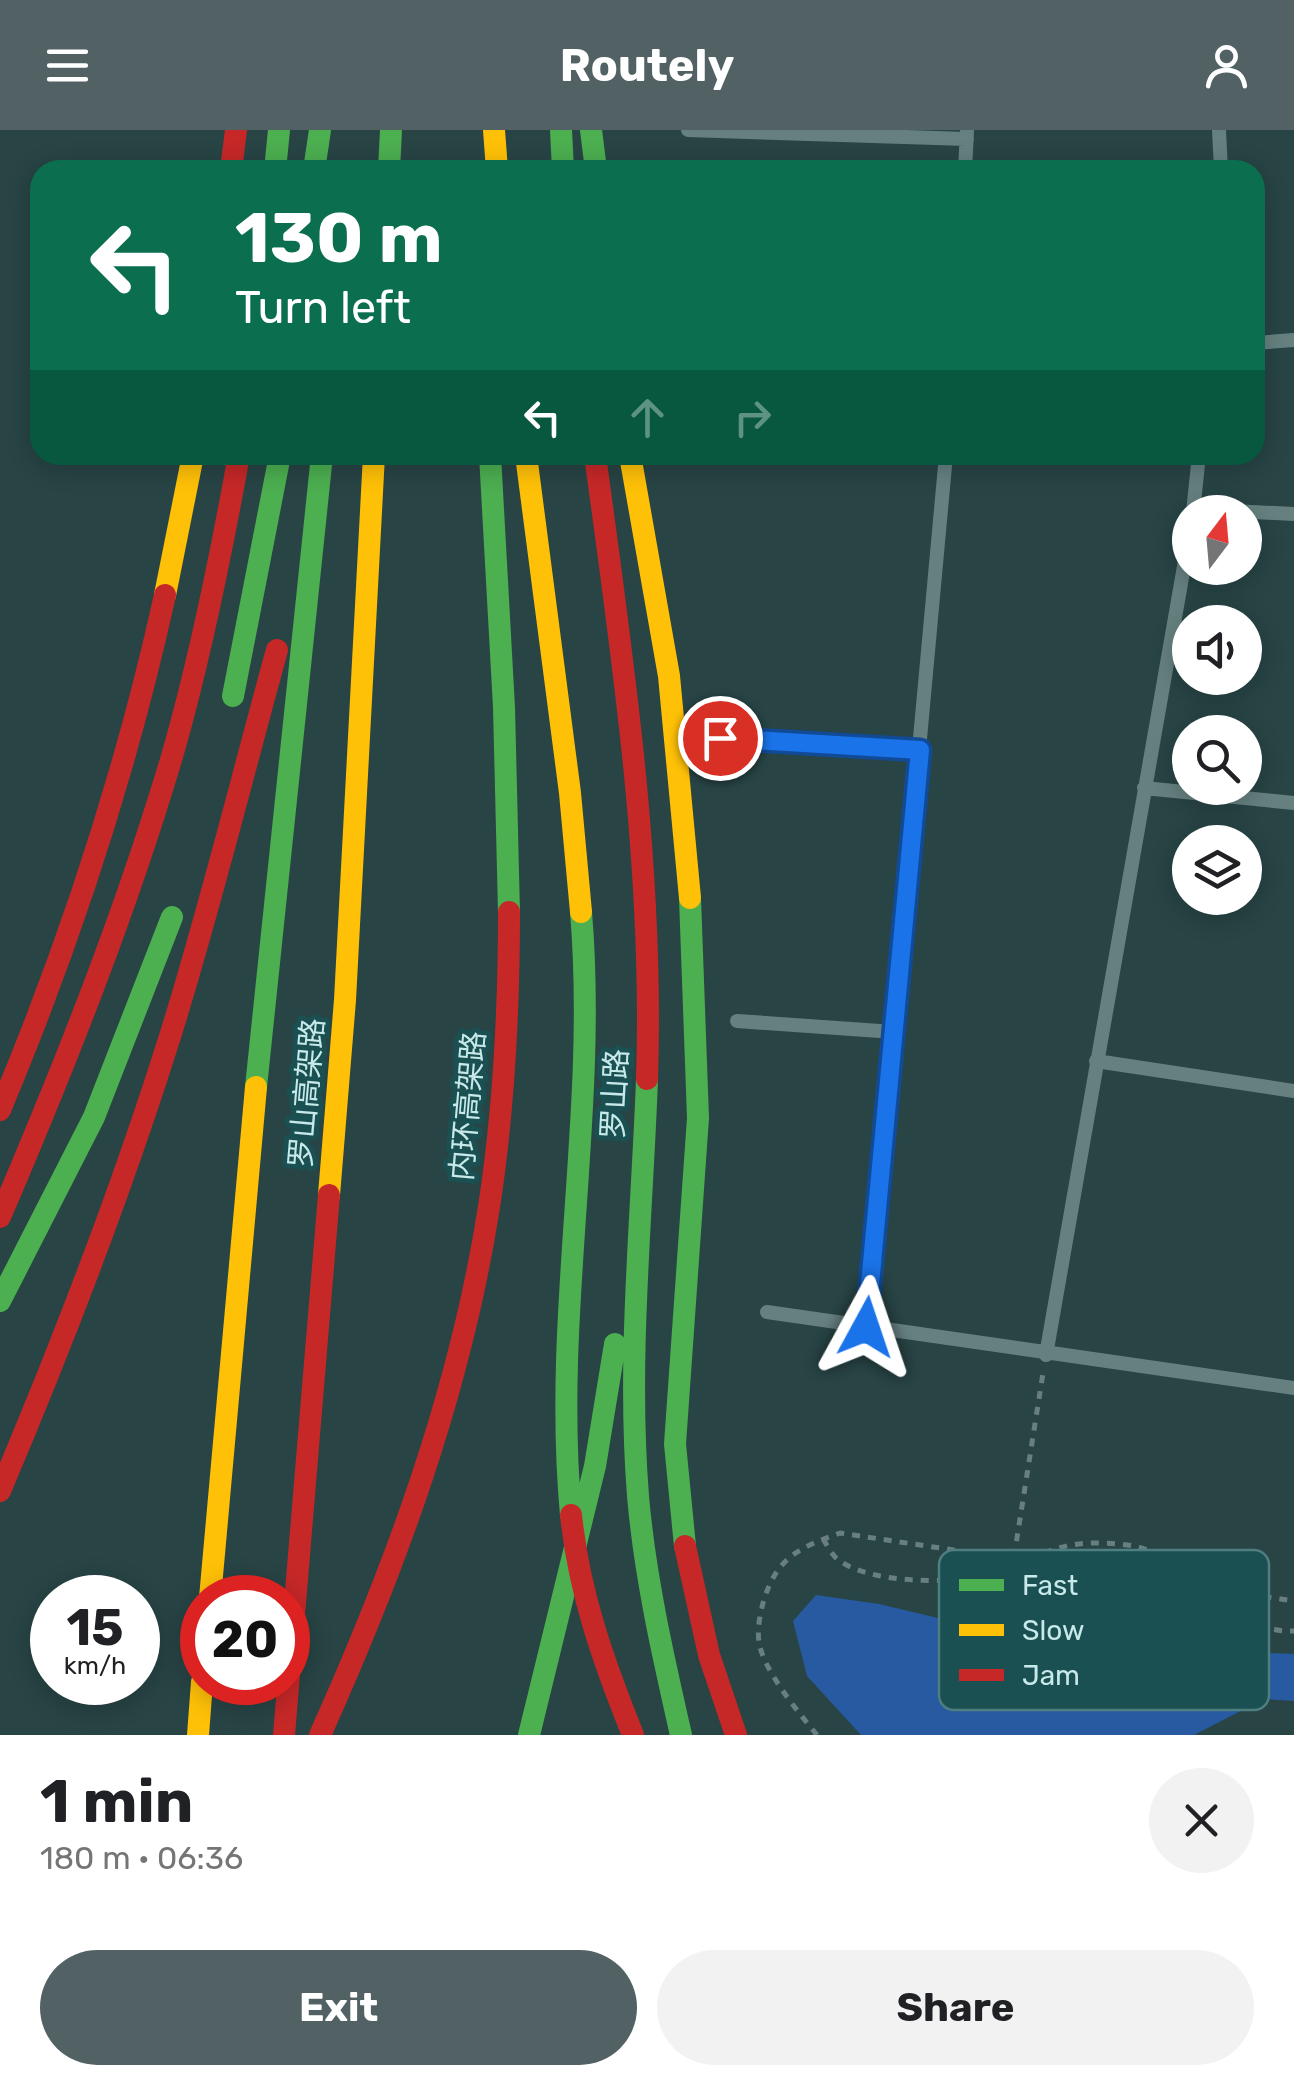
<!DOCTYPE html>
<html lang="en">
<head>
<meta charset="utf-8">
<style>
  body { margin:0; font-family:Rubik,"Noto Sans SC",sans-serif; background:#f2f2f2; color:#202124; height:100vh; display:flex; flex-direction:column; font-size:38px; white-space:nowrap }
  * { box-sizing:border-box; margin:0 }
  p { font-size:32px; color:#757577 }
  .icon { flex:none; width:55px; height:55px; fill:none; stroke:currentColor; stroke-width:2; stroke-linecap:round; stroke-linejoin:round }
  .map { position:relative; height:1605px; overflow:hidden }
  .details { display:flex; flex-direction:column; background:#fff; flex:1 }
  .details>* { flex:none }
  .top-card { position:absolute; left:30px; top:30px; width:1235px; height:305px; border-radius:30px; box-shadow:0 5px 25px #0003; background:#0b6e4f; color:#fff; overflow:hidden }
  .needle { width:65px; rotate:16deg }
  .tools { position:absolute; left:1172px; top:365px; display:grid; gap:20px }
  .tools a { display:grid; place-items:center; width:90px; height:90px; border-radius:50%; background:#fff; box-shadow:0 5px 25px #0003; font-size:50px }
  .speed { position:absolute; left:30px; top:1445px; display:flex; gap:20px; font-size:50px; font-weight:700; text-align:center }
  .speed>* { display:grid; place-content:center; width:130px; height:130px; border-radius:50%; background:#fff; box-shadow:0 5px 25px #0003; line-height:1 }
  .speed small { font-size:25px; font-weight:400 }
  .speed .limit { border:15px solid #d22; background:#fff; color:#111 }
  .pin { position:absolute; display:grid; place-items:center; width:85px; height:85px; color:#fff; margin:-42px; border:5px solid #fff; border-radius:50%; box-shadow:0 2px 10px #0007 }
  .me { position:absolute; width:110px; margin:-55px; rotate:5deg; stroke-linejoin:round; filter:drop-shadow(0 0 8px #0008) }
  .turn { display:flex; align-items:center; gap:35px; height:210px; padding:0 40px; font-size:45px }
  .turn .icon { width:130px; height:130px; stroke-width:2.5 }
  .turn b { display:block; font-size:70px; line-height:85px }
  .lanes { display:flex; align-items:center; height:95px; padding:0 40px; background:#0003; justify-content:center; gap:50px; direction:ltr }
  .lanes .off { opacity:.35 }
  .round { display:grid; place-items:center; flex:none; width:105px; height:105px; border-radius:52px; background:#f2f2f2 }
  .headline { display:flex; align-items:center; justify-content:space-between; height:170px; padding:0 40px }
  h1 { font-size:60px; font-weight:700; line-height:75px }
  .primary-button { display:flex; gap:20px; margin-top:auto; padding:20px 40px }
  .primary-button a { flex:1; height:115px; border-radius:60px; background:#526163; color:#fff; font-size:40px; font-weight:700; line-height:115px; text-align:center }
  .primary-button a+a { background:#f2f2f2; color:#202124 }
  header { display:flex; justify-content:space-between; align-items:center; height:130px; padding:0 40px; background:#526163; color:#fff; font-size:45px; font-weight:700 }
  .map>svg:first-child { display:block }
  .water { fill:#275aa0 }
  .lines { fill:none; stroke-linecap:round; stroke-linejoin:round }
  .path { stroke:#697e7f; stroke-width:5; stroke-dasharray:8 8; stroke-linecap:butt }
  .lane { stroke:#668080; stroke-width:14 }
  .fast { stroke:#4caf50; stroke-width:22 }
  .slow { stroke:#ffc107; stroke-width:22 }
  .jam { stroke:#c62828; stroke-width:22 }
  .route-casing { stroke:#114b97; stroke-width:25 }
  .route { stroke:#1a73e8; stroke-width:18 }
  .labels { text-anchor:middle; stroke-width:10; stroke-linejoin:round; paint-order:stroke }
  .street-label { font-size:30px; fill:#c8e9ea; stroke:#1b5052 }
  .key { fill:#1b5052; stroke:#4f7e80; stroke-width:2.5 }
  .key-label { font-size:28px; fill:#c8e9ea }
</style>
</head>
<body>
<header><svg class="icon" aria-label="menu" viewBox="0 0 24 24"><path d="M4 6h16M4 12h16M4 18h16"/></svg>Routely<svg class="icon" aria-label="person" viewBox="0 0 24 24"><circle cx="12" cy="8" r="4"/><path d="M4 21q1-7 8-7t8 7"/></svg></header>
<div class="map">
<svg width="1294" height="1605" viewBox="0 0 1294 1605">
  <rect width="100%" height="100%" fill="#284445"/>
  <path class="water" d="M816 1465 879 1474 1114 1530 1191 1520 1294 1524V1571L1264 1569 1194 1605H861L807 1546 793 1491Z"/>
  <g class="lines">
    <path class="path" d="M823 1409C827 1415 831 1423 836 1428 865 1453 943 1454 979 1446 1023 1437 1046 1413 1096 1413 1111 1413 1135 1414 1149 1421 1199 1446 1232 1503 1294 1501
      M1014 1427 1043 1243
      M817 1605C799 1583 763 1540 759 1512 757 1499 760 1485 763 1473 776 1428 798 1418 840 1403L1294 1471"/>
    <path class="lane" d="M688 0 967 9
      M1219 0 1221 40
      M965 40 967 1
      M1255 213 1294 210
      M1194 379 1294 384
      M1193 382 1199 325
      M720 608 920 620
      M1144 658 1294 673
      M737 891 894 902
      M1096 931 1294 961
      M767 1182 1294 1258
      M866 1197 946 325
      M1046 1225 1190 402"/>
    <path class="fast" d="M561 0 563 40
      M591 0 596 40
      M275 40 279 0
      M314 40 320 0
      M389 40 391 0
      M490 325 504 577 509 782
      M233 566 280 325
      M647 949C642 1087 627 1228 638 1366 645 1447 663 1526 681 1605
      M256 957 322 325
      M0 1171 94 987 172 787
      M571 1385C552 1184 598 983 581 782
      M685 1416 675 1314 698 988 690 768
      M529 1605 595 1336 615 1214"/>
    <path class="slow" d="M494 0 497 40
      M526 325 570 663 581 782
      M630 325 669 546 690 768
      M165 465 193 325
      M329 1065 345 870 374 325
      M210 1468 256 957
      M198 1605 202 1552"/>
    <path class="jam" d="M231 40 236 0
      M595 325C623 532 654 739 647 949
      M0 980C70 813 126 642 165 465
      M0 1087C65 935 126 782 173 623 201 525 221 425 239 325
      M0 1361C64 1210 123 1057 172 900 211 774 242 647 277 520
      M571 1385C579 1463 604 1533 633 1605
      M685 1416 709 1525 736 1605
      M284 1605 329 1065
      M320 1605C396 1436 460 1262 489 1077 504 980 509 880 509 782"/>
  </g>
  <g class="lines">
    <defs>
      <path id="route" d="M720 608 920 620 866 1197"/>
    </defs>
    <use href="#route" class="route-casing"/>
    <use href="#route" class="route"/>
  </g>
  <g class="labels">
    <g class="street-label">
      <text transform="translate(307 963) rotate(-85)" y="10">罗山高架路</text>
      <text transform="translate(615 964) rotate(-87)" y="10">罗山路</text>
      <text transform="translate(468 976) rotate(-85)" y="10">内环高架路</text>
    </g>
  </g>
  <rect x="939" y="1420" width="330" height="160" rx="15" class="key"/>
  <rect x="959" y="1449" width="45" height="12" fill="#4caf50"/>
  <rect x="959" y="1494" width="45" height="12" fill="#ffc107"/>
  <rect x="959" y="1539" width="45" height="12" fill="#c62828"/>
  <g class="key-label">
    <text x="1022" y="1465">Fast</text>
    <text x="1022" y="1510">Slow</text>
    <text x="1022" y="1555">Jam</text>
  </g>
</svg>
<div class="tools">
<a><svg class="needle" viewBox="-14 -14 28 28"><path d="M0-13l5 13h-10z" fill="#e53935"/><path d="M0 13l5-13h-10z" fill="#757577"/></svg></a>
<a><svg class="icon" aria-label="sound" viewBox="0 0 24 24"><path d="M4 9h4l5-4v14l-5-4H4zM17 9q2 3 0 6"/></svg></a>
<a><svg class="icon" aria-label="search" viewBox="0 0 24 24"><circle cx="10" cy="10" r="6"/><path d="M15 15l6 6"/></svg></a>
<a><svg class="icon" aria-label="layers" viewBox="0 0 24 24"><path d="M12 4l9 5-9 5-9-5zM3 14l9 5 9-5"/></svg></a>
</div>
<div class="speed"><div>15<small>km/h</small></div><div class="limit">20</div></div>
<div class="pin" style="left:720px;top:608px;background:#d93025"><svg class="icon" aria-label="arrive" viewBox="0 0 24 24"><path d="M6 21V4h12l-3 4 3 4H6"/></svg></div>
<svg class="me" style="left:866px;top:1197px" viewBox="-20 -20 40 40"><path d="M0-17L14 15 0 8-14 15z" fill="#1a73e8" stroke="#fff" stroke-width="4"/></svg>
<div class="top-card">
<div class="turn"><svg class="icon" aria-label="left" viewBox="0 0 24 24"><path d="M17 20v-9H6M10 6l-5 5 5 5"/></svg><div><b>130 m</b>Turn left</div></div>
<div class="lanes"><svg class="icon" aria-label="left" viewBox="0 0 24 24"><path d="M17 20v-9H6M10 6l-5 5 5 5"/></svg><svg class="icon off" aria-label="ahead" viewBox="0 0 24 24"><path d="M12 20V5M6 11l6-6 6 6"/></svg><svg class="icon off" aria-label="right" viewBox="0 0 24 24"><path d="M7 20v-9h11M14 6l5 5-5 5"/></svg></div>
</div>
</div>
<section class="details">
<div class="headline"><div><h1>1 min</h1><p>180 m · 06:36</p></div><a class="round"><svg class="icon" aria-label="close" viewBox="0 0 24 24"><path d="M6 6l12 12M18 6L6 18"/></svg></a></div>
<div class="primary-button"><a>Exit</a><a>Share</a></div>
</section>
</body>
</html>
